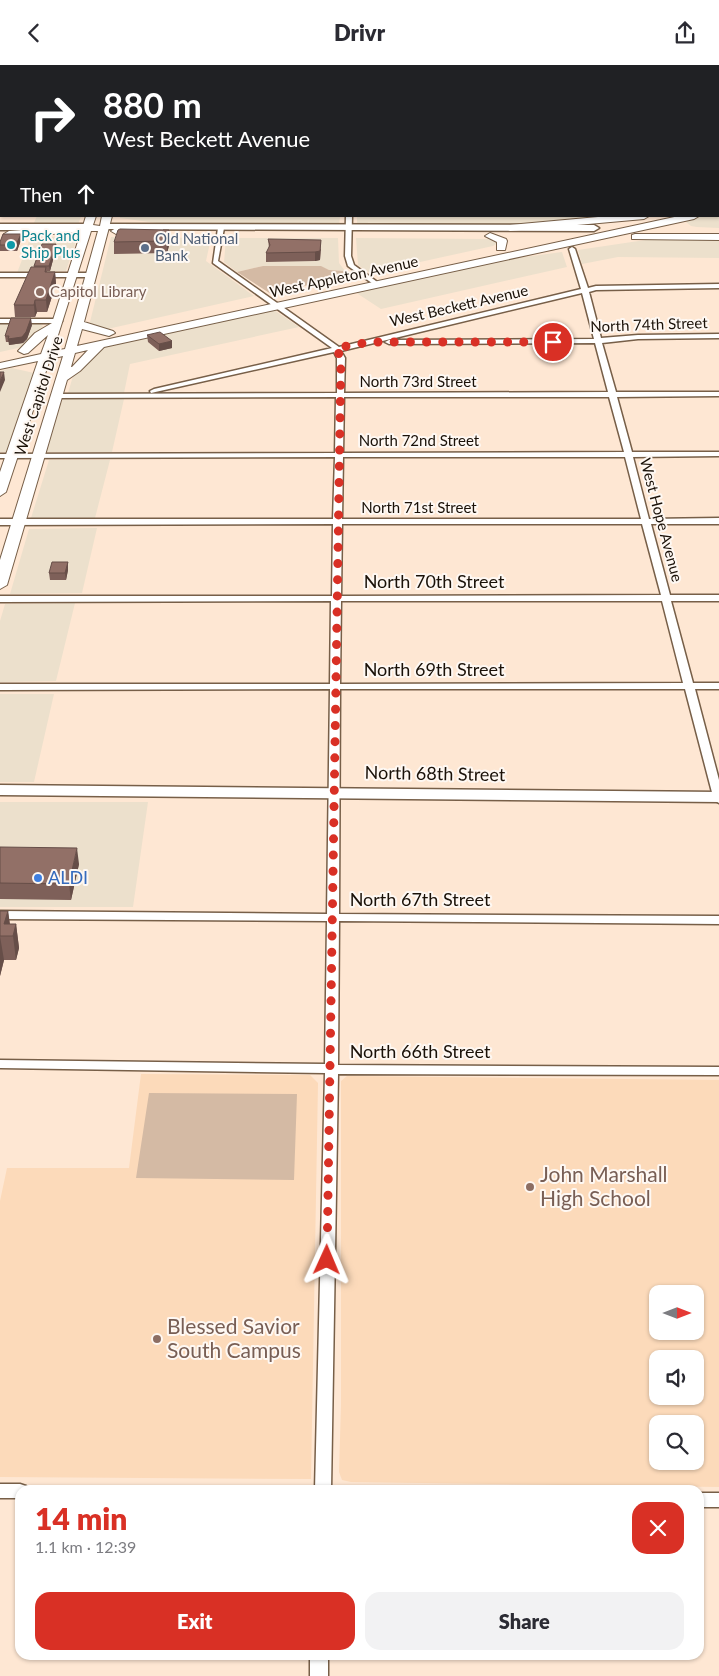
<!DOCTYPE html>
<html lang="en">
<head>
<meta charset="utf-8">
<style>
  body { margin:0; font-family:Lato,sans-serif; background:#f2f2f3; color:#2b2b33; height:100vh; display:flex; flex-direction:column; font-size:19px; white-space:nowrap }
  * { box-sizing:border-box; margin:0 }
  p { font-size:16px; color:#7c7c81 }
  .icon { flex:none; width:28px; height:28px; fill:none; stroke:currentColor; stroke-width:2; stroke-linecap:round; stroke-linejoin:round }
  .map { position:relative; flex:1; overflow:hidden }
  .details { position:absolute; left:15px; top:1420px; width:689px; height:175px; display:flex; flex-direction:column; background:#fff; border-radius:15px; box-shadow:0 1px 4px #0004 }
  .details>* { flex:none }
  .guide { position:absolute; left:0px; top:0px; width:720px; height:152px; box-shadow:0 1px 4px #0004; background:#202124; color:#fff; overflow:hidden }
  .needle { width:32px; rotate:90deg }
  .tools { position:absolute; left:649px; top:1220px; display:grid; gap:10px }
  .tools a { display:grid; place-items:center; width:55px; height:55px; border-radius:10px; background:#fff; box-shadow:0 1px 4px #0004; font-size:25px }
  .pin { position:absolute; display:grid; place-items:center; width:42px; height:42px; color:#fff; margin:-21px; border:2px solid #fff; border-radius:50%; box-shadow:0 1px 5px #0007 }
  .me { position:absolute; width:55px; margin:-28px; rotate:1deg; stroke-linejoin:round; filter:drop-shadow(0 0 4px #0008) }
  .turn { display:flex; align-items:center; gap:18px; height:105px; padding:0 20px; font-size:22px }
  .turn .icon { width:65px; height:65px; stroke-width:2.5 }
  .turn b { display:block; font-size:35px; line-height:42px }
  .then { display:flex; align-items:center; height:48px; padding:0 20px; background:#0003; gap:10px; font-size:19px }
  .round { display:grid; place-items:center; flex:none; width:52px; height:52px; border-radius:15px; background:#f2f2f3 }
  .overview { display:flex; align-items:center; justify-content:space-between; height:85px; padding:0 20px }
  h1 { font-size:30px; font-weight:800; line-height:38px; color:#d93025 }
  .action { display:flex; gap:10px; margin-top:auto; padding:10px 20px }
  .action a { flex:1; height:58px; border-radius:15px; background:#d93025; color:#fff; font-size:20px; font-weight:800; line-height:58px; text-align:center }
  .action a+a { background:#f2f2f3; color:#2b2b33 }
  header { display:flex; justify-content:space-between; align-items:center; height:65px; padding:0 20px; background:#fff; font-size:22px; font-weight:800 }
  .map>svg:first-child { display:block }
  .commercial { fill:#ece0cc }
  .built { fill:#fcdaba; fill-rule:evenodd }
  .green { fill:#d4baa4 }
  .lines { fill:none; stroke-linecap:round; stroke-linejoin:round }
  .street-casing { stroke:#775f48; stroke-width:3 }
  .secondary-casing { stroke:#775f48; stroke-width:3 }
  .primary-casing { stroke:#775f48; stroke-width:2 }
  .street { fill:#fff; fill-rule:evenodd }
  .secondary { fill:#fff; fill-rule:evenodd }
  .primary { fill:#fff; fill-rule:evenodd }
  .wall { fill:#7e6059 }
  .shaded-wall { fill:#664e48 }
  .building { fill:#927067; stroke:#664e48 }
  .route { stroke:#d93025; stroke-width:9; stroke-dasharray:0 16.2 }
  .culture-dot { fill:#0f9aa8; stroke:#fef8f3; stroke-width:2 }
  .service-dot { fill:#5c6f8a; stroke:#fef8f3; stroke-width:2 }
  .education-dot { fill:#8d6e63; stroke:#fef8f3; stroke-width:2 }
  .shop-dot { fill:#3f7fe0; stroke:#fef8f3; stroke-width:2 }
  .labels { text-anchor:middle; stroke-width:4; stroke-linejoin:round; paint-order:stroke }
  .far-culture-label { font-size:15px; fill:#0d838f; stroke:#fef8f3; text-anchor:start }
  .far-service-label { font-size:15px; fill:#4e5e75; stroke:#fef8f3; text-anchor:start }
  .far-street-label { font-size:15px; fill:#1a1108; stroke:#fef8f3 }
  .far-education-label { font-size:15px; fill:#785e54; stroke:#fef8f3; text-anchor:start }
  .street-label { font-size:18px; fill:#1a1108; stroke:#fef8f3 }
  .shop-label { font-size:18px; fill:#366cbe; stroke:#fef8f3; text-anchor:start }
  .near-education-label { font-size:21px; fill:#785e54; stroke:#fef8f3; text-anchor:start }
</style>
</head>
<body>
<header><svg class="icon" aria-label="back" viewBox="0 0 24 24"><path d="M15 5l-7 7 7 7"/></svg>Drivr<svg class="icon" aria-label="share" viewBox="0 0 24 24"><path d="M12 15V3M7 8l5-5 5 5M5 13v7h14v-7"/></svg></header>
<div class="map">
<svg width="719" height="1611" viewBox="0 0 719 1611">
  <rect width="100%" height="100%" fill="#fee7d3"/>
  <path class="commercial" d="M719 148V163L697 162 691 161 686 157 689 154 704 151H719Z
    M37 151H81L78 160H33Z
    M120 151H340L339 161 164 159 120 153Z
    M357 151H625L512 161H357Z
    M31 171 77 173 66 206 17 208Z
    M111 172 211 173 206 196 254 231 103 265 89 261Z
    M226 173H338L339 198 345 206 329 205 320 201H263L237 207 224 197Z
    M356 173 488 174 498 178 493 181 370 208 358 200Z
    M652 174 719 175V193L618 192 582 199 578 185Z
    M562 187 567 202 381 244 355 227 458 204 517 193Z
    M274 245 299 262 130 299 124 328H68L73 311 99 283Z
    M0 258H39L43 261 27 281 0 287Z
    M12 303 34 308 6 387H0V306Z
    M63 333 124 334 112 387H45Z
    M49 395H110L95 453H31Z
    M97 463 82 528 10 529 29 464Z
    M75 538 56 616 0 617V556L5 539Z
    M0 629H54L34 717H0Z
    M0 737H148L133 842H0Z"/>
  <path class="built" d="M141 1009 310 1010 318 1018 311 1414 0 1412V1136L7 1103H129Z
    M347 1011 719 1015V1422L351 1417 342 1415 339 1407 341 1340V1016ZM658 1229H695V1266H658ZM658 1294H695V1331H658ZM658 1359H695V1396H658Z"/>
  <path class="green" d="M263 201H321L329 205 345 206 351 210 271 229 237 207Z
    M149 1028 297 1029 294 1115 136 1113Z"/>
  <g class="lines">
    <defs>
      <path id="street" d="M339 0H345V1H340Z
        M513 0H519V1H514Z
        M618 0H624L625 1H619Z
        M700 0H719V2L702 1Z
        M0 25H1V29H0Z
        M0 58H1V62H0Z
        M0 89H1V93H0Z
        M0 123H1V127H0Z
        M346 151H352L351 191 354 200 380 219V221H376L348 201 345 191Z
        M221 161 224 163 218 196 339 282 581 224 569 184 572 182 575 184 588 223 596 221 719 219V223L596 225 589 227 601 273 638 270 719 269V273L638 274 602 278 616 327H719V331L617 332 632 387H719V391L633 392 649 454 719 453V459H651L670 530H719V536H671L693 618H719V624H695L719 715V738L714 735 685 624H340L339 849 719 851V859L339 856 338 1000 719 1002V1010L338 1009 331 1425H315L325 1008 0 1003V995L325 999 327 856 0 854V846L327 849 330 624 0 625V619H330L331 536 0 537V531H332L333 459 0 460V454H333L335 392 0 393V389L335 388 336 332 56 333 52 331 56 329 337 328V293L334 287 151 328 150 326 154 324 332 283 213 198 218 163ZM582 228 594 274 389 275 385 277 389 279 595 278 608 327 344 328 345 293 341 286ZM344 332H609L624 387 343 388ZM343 392H625L641 454H342ZM342 459H642L661 530 341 531ZM341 536H662L683 618 340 619Z
        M0 208H92L95 210 92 212H0Z
        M0 254H58L62 256 58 258H0Z
        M0 1419H20L26 1421 28 1425H20V1433H0Z
        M699 1428H719V1442H699Z
        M310 1590H328V1611H310Z"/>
      <path id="secondary" d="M0 159H85L90 162 85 165H0Z
        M105 159 594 160 599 163 594 166 102 164V160Z
        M0 720 719 727V737L0 730Z"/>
      <path id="primary" d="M145 0H153V1H145Z
        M86 151H96L93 160 100 161 102 151H112L84 257 113 266 115 268 109 271 82 264 77 281 679 151H699L694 154 104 282 80 306 67 315 7 520 0 524V495L63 291 50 294 6 427 0 431V407L38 296 0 304V298L41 289 48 270 28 288 24 289 18 286 35 268 52 258 81 167 9 172 4 169 9 166 83 161ZM91 166H98L65 284 53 286ZM88 285 72 302H71L75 288Z
        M609 151H649L644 154 510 166 505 163 510 160Z
        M160 160 163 161V165L116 169 111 166 116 163Z
        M490 168 506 174 507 176 505 185H497V177L485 171Z
        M635 169H719V175L632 174V170Z"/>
    </defs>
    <use href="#street" class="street-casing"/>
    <use href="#secondary" class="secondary-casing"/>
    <use href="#primary" class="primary-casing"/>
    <use href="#street" class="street"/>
    <use href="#secondary" class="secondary"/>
    <use href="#primary" class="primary"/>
  </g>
  <path class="wall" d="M169 165 170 177 167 188 114 189V177Z
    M21 169V175L17 186H0V177Z
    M268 174 321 184 320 195 315 196 266 197V188L269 183Z
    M56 184 50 206H47V207H55L56 219 47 247H37L35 252H15L14 240 34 201Z
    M32 260 27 274 23 278 9 280V277H6L5 271Z
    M147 270 172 276V283L159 286 148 277Z
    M68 497V505L66 515H50L49 508Z
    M0 782 79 799 71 835 0 834Z
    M0 846H8L10 859H16L19 883 16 895H4L0 911Z"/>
  <path class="shaded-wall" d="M169 165 170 177 167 188V176Z
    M21 169V175L17 186 16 180Z
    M321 175 320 195 315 196V187Z
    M56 179V184L50 206 49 201Z
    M55 207 56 219 47 247 46 235Z
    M35 235 37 247 35 252 34 240Z
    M31 253 32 260 27 274 23 278 9 280 8 274Z
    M172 276V283L159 286V279Z
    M4 307 5 315 0 327V316Z
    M68 497V505L66 515 65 508Z
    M77 783 79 799 71 835 69 819Z
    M8 846 11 870 4 859Z
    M16 859 19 883 16 895 13 871Z
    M0 871 4 895 0 911Z"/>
  <path class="building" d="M95 0H111V1H94Z
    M120 164 169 165 167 176 114 177 118 165Z
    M3 169H21L16 180H0V177Z
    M268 174 321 175 320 186 315 187 266 188 270 180Z
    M42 179H56L49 201H34Z
    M31 202H46L45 207H55L46 235H35L34 240H14Z
    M11 253H31L26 267 22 272 8 274 9 271H5Z
    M160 267 172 276 159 279 147 270Z
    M0 307H4L0 316Z
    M52 497H68L65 508H49Z
    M0 782 77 783 69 819 0 818Z
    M0 846H8L4 859H16L13 871H0Z"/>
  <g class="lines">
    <path class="route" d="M327 1195 341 293 336 283 370 277H553"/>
  </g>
  <circle class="culture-dot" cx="11" cy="180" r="5"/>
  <circle class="service-dot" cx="145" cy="183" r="5"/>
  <g class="education-dot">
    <circle cx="40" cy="227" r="5"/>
    <circle cx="530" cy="1122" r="5"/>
    <circle cx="157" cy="1274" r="5"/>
  </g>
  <circle class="shop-dot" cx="38" cy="813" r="5"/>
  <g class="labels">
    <g class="far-culture-label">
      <text x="21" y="176">Pack and<tspan x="21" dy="17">Ship Plus</tspan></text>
    </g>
    <g class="far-service-label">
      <text x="155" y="179">Old National<tspan x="155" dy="17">Bank</tspan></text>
    </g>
    <g class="far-street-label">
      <text transform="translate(344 212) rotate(-12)" y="5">West Appleton Avenue</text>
      <text transform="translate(459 241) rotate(-13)" y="5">West Beckett Avenue</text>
      <text transform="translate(649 260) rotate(-2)" y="5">North 74th Street</text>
      <text x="418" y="322">North 73rd Street</text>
      <text transform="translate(39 331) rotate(-72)" y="5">West Capitol Drive</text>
      <text x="419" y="381">North 72nd Street</text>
      <text x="419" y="448">North 71st Street</text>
      <text transform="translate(661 455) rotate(75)" y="5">West Hope Avenue</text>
    </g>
    <g class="far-education-label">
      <text x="50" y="232">Capitol Library</text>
    </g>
    <g class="street-label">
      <text x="434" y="523">North 70th Street</text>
      <text x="434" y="611">North 69th Street</text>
      <text transform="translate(435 709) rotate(1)" y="6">North 68th Street</text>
      <text x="420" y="841">North 67th Street</text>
      <text x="420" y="993">North 66th Street</text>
    </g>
    <g class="shop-label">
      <text x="48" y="819">ALDI</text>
    </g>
    <g class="near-education-label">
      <text x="540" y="1117">John Marshall<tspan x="540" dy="24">High School</tspan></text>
      <text x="167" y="1269">Blessed Savior<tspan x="167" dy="24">South Campus</tspan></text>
    </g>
  </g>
</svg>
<div class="tools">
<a><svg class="needle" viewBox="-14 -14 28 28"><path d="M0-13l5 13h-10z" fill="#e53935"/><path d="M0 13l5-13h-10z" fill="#7c7c81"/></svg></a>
<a><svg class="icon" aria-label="sound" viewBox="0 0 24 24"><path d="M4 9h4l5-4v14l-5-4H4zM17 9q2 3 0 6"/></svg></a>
<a><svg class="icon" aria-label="search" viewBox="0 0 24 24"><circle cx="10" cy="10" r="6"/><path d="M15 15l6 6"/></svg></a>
</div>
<div class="pin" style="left:553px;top:277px;background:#d93025"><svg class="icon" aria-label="arrive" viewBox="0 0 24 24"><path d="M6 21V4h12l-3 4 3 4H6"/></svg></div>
<svg class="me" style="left:327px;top:1195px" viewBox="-20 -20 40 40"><path d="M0-17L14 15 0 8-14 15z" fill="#d93025" stroke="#fff" stroke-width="4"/></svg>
<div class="guide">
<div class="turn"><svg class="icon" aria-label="right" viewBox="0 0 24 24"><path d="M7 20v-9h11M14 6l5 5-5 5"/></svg><div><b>880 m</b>West Beckett Avenue</div></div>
<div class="then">Then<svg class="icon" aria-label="ahead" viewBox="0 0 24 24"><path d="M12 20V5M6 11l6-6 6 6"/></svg></div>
</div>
<section class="details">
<div class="overview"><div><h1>14 min</h1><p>1.1 km · 12:39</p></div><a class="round" style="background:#d93025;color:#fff"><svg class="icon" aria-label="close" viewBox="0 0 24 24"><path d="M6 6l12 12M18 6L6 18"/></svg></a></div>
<div class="action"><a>Exit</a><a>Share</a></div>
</section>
</div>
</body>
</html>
